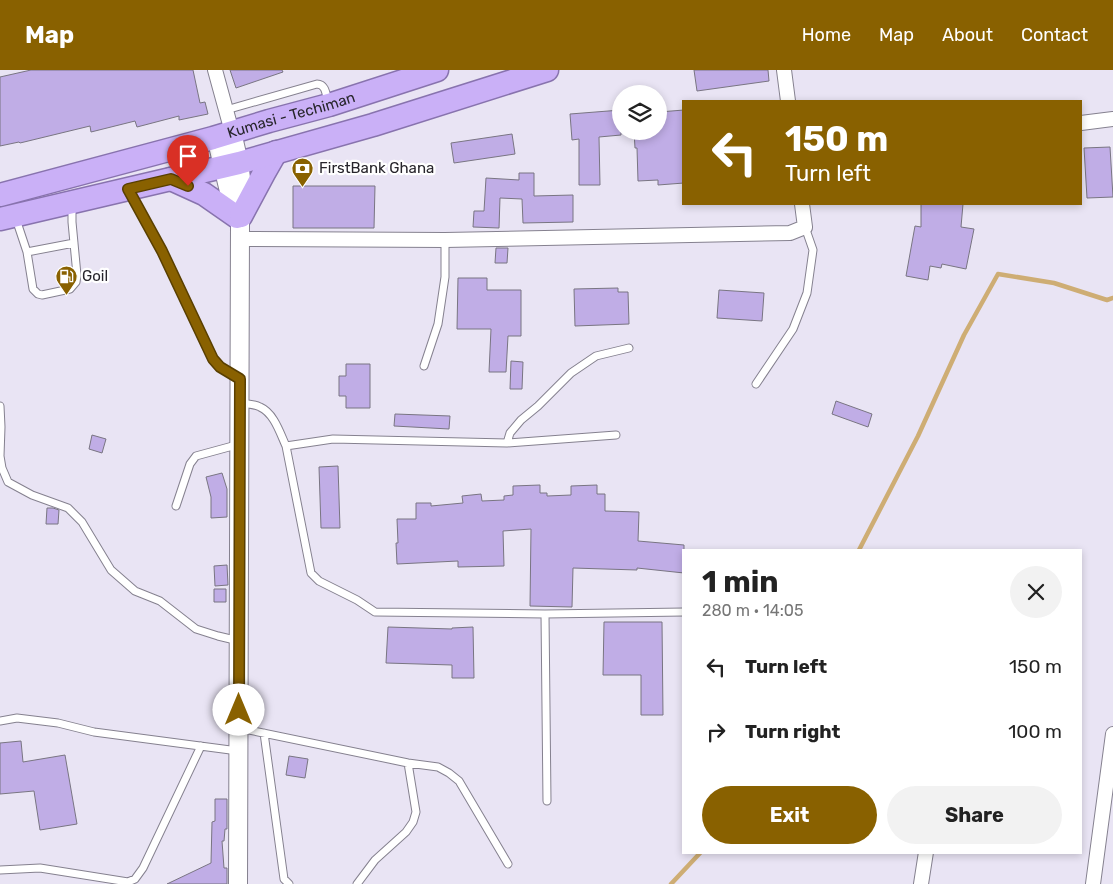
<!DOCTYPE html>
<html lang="en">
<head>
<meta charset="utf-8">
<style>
  body { margin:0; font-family:Rubik,sans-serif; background:#f2f2f2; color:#222; height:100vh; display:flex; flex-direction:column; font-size:19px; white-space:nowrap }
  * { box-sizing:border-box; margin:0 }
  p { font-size:16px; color:#767676 }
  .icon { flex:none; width:28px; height:28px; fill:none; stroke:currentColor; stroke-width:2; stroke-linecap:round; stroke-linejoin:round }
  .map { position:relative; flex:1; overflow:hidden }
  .side { position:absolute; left:682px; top:479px; width:400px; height:305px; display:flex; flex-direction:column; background:#fff; border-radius:0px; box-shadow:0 2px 8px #0003 }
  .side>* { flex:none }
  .hud { position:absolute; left:682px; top:30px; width:400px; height:105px; border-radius:0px; box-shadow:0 2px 8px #0003; background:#896100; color:#fff; overflow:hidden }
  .fabs { position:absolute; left:612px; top:15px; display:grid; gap:10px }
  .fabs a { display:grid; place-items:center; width:55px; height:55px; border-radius:50%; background:#fff; box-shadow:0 2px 8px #0003; font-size:25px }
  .pin { position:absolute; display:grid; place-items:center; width:42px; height:42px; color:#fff; margin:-51px -21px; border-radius:50% 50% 50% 0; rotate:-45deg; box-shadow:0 0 5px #0007 }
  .pin .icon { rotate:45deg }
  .me { position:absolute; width:55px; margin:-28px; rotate:0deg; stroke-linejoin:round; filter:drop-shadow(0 0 4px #0008) }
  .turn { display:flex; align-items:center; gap:18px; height:105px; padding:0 20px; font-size:22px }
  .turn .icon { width:65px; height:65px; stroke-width:2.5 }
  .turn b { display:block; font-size:35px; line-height:42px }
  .round { display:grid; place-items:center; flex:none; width:52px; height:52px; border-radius:26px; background:#f2f2f2 }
  .summary { display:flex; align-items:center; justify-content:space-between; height:85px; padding:0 20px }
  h1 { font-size:30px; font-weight:700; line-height:38px }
  .cta { display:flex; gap:10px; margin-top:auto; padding:10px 20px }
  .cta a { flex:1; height:58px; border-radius:30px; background:#896100; color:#fff; font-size:20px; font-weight:700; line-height:58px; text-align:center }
  .cta a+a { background:#f2f2f2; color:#222 }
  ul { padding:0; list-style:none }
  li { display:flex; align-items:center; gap:15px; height:65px; padding:0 20px }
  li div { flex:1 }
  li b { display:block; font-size:19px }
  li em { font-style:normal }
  header { display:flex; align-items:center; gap:30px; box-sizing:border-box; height:70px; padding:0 25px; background:#896100; color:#fff }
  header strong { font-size:24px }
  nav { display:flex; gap:28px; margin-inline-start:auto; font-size:18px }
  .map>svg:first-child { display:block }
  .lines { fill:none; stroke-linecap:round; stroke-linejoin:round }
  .stream { stroke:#cead74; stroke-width:4.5 }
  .building { fill:#c0ade6; stroke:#797582 }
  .service-casing { stroke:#85818f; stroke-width:9 }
  .minor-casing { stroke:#85818f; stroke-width:16 }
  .tertiary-casing { stroke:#85818f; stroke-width:20 }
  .trunk-casing { stroke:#8873ae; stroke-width:25 }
  .service { stroke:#fff; stroke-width:7 }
  .minor { stroke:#fff; stroke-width:14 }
  .tertiary { stroke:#fff; stroke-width:18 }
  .trunk { stroke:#cab0f7; stroke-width:22 }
  .route-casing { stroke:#593f00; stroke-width:12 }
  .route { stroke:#896100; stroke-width:9 }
  .labels { text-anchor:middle; stroke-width:4.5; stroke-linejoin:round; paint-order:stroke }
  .street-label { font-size:15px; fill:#27252b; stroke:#fff }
  .poi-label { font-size:15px; fill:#27252b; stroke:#fff; text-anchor:start }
</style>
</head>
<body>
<header>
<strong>Map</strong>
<nav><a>Home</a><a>Map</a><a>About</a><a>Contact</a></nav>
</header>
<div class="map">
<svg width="1113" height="814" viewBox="0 0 1113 814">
  <rect width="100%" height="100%" fill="#e9e4f4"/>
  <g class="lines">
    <path class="stream" d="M859 480 918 366 964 265 998 204 1054 213 1107 230 1113 228
      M671 814 701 782"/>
  </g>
  <path class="building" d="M31 0H193L200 33 205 32 208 44 179 50V46L137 57 135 51 91 62 90 56 20 73 19 72 0 76V7Z
    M230 0H282L283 2 236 18Z
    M694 0H768L769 11 697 21Z
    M621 40V65L599 67 600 115H579V69L572 70 570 44Z
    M684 40V113L658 115V110L638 111 637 78H635L634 61H659V42Z
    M512 64 515 84 454 93 451 73Z
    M1110 77 1113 127 1087 128 1084 78Z
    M519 103H534V126L573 125V152L523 153 522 129 500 128 499 158 473 157 474 141H484L486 108 519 110Z
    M293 116H375L374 158H293Z
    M921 134H963L961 157 974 159 966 199 942 194 941 198 930 196 928 210 906 206 915 156 921 157Z
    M496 178H508L507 193H495Z
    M458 208H487V220H521V266H508L506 302H489L491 259H457Z
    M618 218V222H628L629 254 575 256 574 219Z
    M719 220 764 223 762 251 717 248Z
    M511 291 523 292 522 319H510Z
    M346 294H370V338H346V326H339V306H346Z
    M836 331 872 344 868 357 832 344Z
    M395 344 450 346 449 359 394 356Z
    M92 365 106 369 102 383 89 379Z
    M338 396 340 458H321L319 397Z
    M222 403 227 419V447L211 448V427L206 407Z
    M540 415V423H547V426L571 425V416L597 415V424H605V441L639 442 638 471 684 475V503L637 498V500L573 498 572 537 530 536 531 459 503 461 504 496 458 497V491L397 494 396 473H398L397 449H416V433H431V436L463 433 462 426 481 424 482 431 504 430V426L513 425V416Z
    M47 438H53L59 440 58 454H46Z
    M227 495 228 515 215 516 214 496Z
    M214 519H226V532H214Z
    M604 552H662L663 645H641V605H603Z
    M388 557 452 559V558L473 557 474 608H452V595L386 593Z
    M21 671 23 692 65 685 77 754 40 760 34 721 0 724V673Z
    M289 686 308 689 305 708 286 705Z
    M215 729H227V759H225L224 771H222L224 798H227V814H167L211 793 212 752 215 751Z"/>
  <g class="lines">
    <defs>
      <path id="service" d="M226 40 317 14C326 14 326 25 328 32
        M130 121 162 181 213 289 221 297 239 308
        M16 149 27 182 33 219 38 224 42 225 70 219 76 212 77 205 72 152V135
        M27 182 74 173
        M424 296 438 254 445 207V170
        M756 314 793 259 807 223 813 180 805 157
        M241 333C247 334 255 334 260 337 274 343 280 363 286 376L333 369 507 373 616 365
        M0 336 1 357 0 386 2 398 8 412 32 425 68 438 82 452 111 500 135 521 160 531 196 559 218 566 239 571
        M507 373 510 363 521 350 538 336 571 303 596 286 629 278
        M286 376 311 503 319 511 357 530 375 542 545 544 684 542
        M176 436 190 394 196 386 240 374
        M545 544 547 731
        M0 651 17 648 58 653 94 662 238 681
        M239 658 408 693 438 697 449 703 459 711 508 794
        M264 663 284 809 289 814
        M0 800 40 798 128 812 135 809 143 798 201 676
        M357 814 375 790 406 762 413 752 416 742 408 693"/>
      <path id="minor" d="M215 0 232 62
        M784 0 788 31
        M1081 53 1113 49
        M240 169 445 170 790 163 805 157 802 134
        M921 814 926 782
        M1093 814 1113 664"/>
      <path id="tertiary" d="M232 62 239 93 244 131 240 154 238 814
        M216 67 232 134 239 152"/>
      <g id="trunk">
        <path d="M171 109 204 124 237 147"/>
        <path id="s1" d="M0 125 213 68 269 51 329 35 437 0"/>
        <path d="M241 146 264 103 276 82"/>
        <path d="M0 149 239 93 373 55 547 0"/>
      </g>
    </defs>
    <use href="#service" class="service-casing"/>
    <use href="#minor" class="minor-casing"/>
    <use href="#tertiary" class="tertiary-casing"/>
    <use href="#trunk" class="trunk-casing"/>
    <use href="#service" class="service"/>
    <use href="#minor" class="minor"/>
    <use href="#tertiary" class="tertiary"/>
    <use href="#trunk" class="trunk"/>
  </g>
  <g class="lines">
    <defs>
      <path id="route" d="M188 116 171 109 128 119 162 181 213 289 220 297 240 309 239 640"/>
    </defs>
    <use href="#route" class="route-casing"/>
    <use href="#route" class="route"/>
  </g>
  <defs>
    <symbol id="bank-pin" viewBox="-11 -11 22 30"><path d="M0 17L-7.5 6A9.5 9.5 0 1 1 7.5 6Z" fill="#896100" stroke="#fff"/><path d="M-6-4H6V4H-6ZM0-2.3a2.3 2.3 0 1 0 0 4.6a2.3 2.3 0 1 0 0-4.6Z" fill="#fff"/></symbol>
    <symbol id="fuel-pin" viewBox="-11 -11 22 30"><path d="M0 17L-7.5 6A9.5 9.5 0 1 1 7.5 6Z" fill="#896100" stroke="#fff"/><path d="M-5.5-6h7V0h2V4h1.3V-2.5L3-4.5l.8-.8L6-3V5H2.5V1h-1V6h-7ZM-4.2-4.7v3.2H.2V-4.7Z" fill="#fff"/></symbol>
  </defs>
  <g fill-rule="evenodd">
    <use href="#bank-pin" x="290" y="86" width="25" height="34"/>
    <use href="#fuel-pin" x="54" y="194" width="25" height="34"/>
  </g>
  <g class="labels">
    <g class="street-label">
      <text dy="5" stroke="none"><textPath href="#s1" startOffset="302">Kumasi - Techiman</textPath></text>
    </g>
    <g class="poi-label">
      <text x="319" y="103">FirstBank Ghana</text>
      <text x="82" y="211">Goil</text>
    </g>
  </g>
</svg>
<div class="fabs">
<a><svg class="icon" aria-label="layers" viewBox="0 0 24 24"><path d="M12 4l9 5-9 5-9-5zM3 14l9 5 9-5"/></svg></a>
</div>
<div class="pin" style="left:188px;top:116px;background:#d93025"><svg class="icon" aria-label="arrive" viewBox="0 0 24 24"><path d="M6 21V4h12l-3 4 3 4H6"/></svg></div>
<svg class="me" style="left:239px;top:640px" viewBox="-20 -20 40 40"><circle r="19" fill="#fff"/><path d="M0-13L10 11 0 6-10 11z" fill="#896100"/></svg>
<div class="hud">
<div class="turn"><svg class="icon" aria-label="left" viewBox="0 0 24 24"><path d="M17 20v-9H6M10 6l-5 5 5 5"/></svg><div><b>150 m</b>Turn left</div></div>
</div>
<section class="side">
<div class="summary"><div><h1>1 min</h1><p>280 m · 14:05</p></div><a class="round"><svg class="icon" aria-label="close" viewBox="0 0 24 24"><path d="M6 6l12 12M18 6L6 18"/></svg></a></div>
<ul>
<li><svg class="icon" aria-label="left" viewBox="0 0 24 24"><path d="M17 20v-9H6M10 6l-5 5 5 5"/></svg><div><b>Turn left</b></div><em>150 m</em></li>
<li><svg class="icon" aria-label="right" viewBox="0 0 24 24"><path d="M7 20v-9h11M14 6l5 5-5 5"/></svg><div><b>Turn right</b></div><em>100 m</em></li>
</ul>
<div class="cta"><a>Exit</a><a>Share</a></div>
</section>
</div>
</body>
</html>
